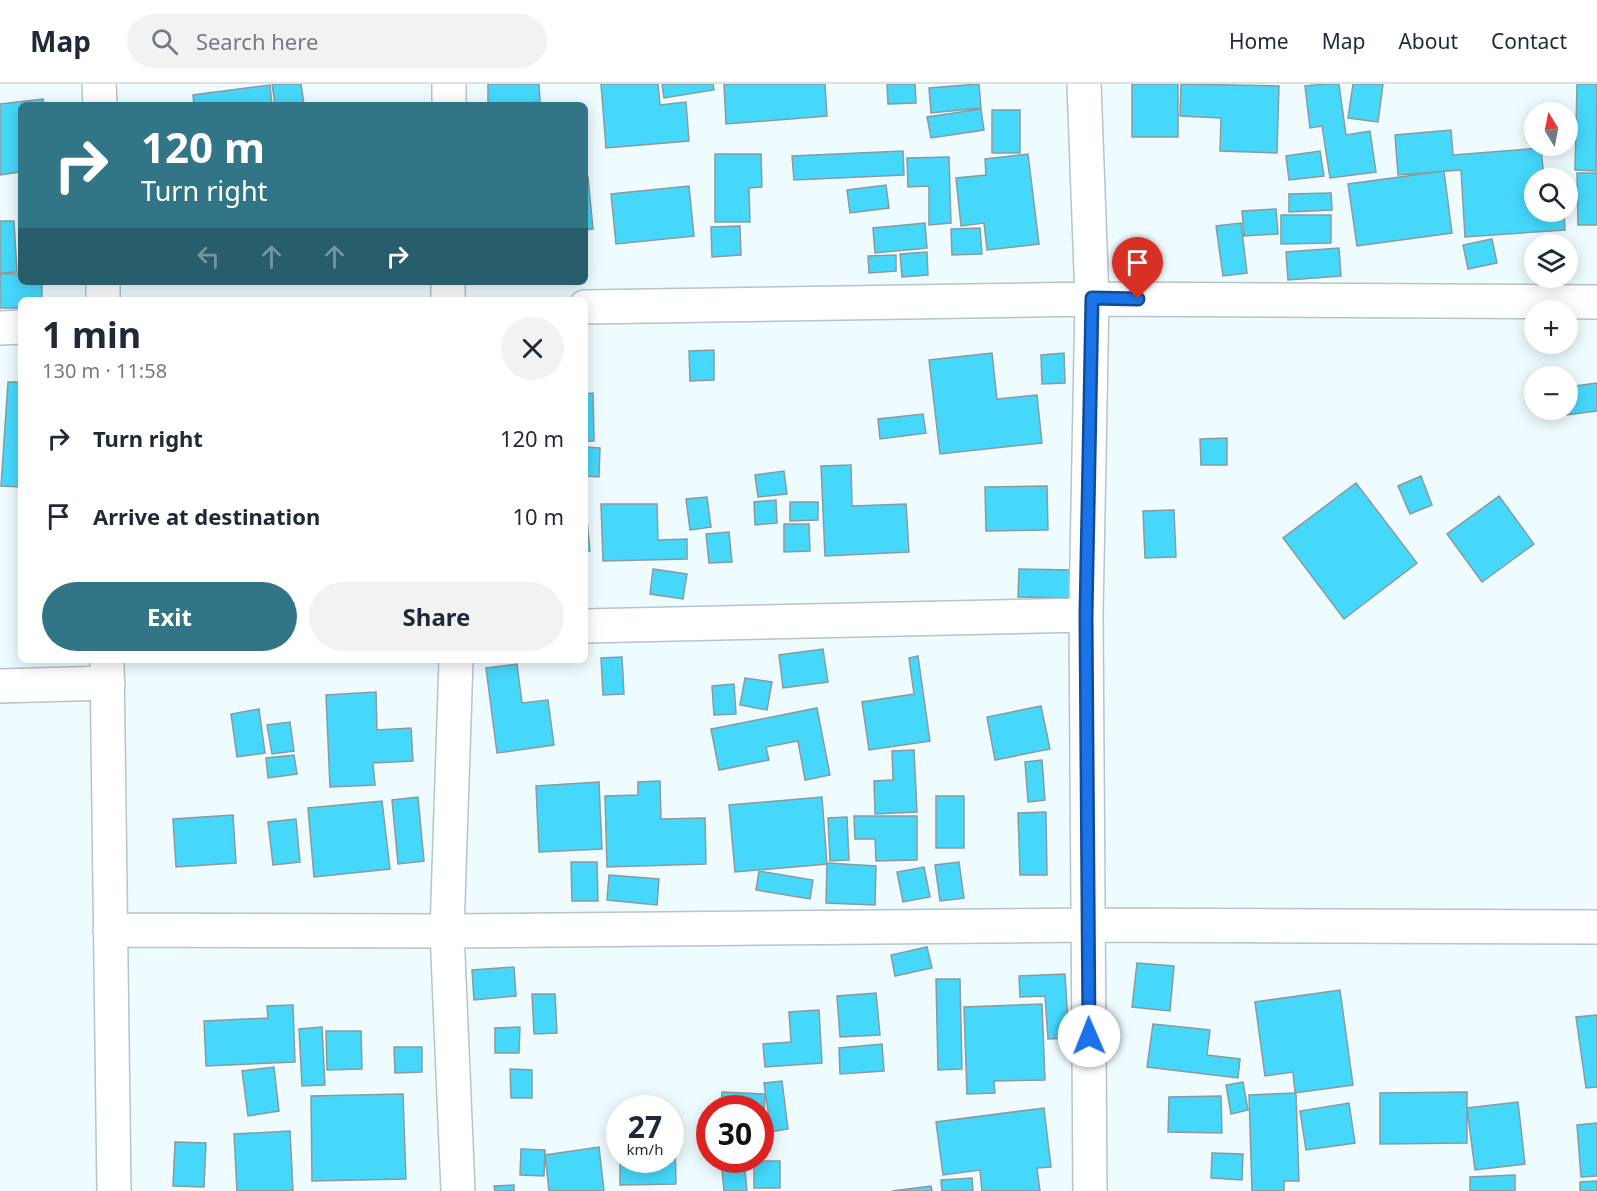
<!DOCTYPE html>
<html lang="en">
<head>
<meta charset="utf-8">
<style>
  body { margin:0; font-family:"Noto Sans",sans-serif; background:#f2f2f3; color:#1f2937; height:100vh; display:flex; flex-direction:column; font-size:22px; white-space:nowrap }
  * { box-sizing:border-box; margin:0 }
  p { font-size:20px; color:#747a83 }
  .icon { flex:none; width:33px; height:33px; fill:none; stroke:currentColor; stroke-width:2; stroke-linecap:round; stroke-linejoin:round }
  .map { position:relative; flex:1; overflow:hidden }
  .details { position:absolute; left:18px; top:213px; width:570px; height:366px; display:flex; flex-direction:column; background:#fff; border-radius:9px; box-shadow:0 3px 15px #0003 }
  .details>* { flex:none }
  .top-card { position:absolute; left:18px; top:18px; width:570px; height:183px; border-radius:9px; box-shadow:0 3px 15px #0003; background:#327586; color:#fff; overflow:hidden }
  .needle { width:39px; rotate:350deg }
  .fabs { position:absolute; left:1524px; top:18px; display:grid; gap:12px }
  .fabs a { display:grid; place-items:center; width:54px; height:54px; border-radius:50%; background:#fff; box-shadow:0 3px 15px #0003; font-size:30px }
  .speed { position:absolute; left:606px; top:1011px; display:flex; gap:12px; font-size:30px; font-weight:700; text-align:center }
  .speed>* { display:grid; place-content:center; width:78px; height:78px; border-radius:50%; background:#fff; box-shadow:0 3px 15px #0003; line-height:1 }
  .speed small { font-size:15px; font-weight:400 }
  .speed .limit { border:9px solid #d22; background:#fff; color:#111 }
  .pin { position:absolute; display:grid; place-items:center; width:51px; height:51px; color:#fff; margin:-62px -26px; border-radius:50% 50% 50% 0; rotate:-45deg; box-shadow:0 0 6px #0007 }
  .pin .icon { rotate:45deg }
  .me { position:absolute; width:66px; margin:-33px; rotate:359deg; stroke-linejoin:round; filter:drop-shadow(0 0 4px #0008) }
  .turn { display:flex; align-items:center; gap:21px; height:126px; padding:0 24px; font-size:27px }
  .turn .icon { width:78px; height:78px; stroke-width:2.5 }
  .turn b { display:block; font-size:42px; line-height:51px }
  .lanes { display:flex; align-items:center; height:57px; padding:0 24px; background:#0003; justify-content:center; gap:30px; direction:ltr }
  .lanes .off { opacity:.35 }
  .round { display:grid; place-items:center; flex:none; width:63px; height:63px; border-radius:32px; background:#f2f2f3 }
  .head { display:flex; align-items:center; justify-content:space-between; height:102px; padding:0 24px }
  h1 { font-size:36px; font-weight:700; line-height:45px }
  .button { display:flex; gap:12px; margin-top:auto; padding:12px 24px }
  .button a { flex:1; height:69px; border-radius:36px; background:#327586; color:#fff; font-size:24px; font-weight:700; line-height:69px; text-align:center }
  .button a+a { background:#f2f2f3; color:#1f2937 }
  ul { padding:0; list-style:none }
  li { display:flex; align-items:center; gap:18px; height:78px; padding:0 24px }
  li div { flex:1 }
  li b { display:block; font-size:22px }
  li em { font-style:normal }
  header { display:flex; align-items:center; gap:36px; box-sizing:border-box; height:84px; padding:0 30px; background:#fff; border-bottom:2px solid #e0e1e3 }
  header strong { font-size:28px }
  nav { display:flex; gap:33px; margin-inline-start:auto; font-size:21px }
  .search { width:420px; height:54px; background:#f2f2f3; display:flex; align-items:center; gap:15px; box-sizing:border-box; padding:0 21px; border-radius:33px; color:#747a83; font-size:22px }
  .map>svg:first-child { display:block }
  .building { fill:#45d8fb; stroke:#8b9a9e; stroke-width:1.5 }
  .lines { fill:none; stroke-linecap:round; stroke-linejoin:round }
  .street-casing { stroke:#b5c5c9; stroke-width:36 }
  .street { stroke:#fff; stroke-width:33 }
  .route-casing { stroke:#114b97; stroke-width:15 }
  .route { stroke:#1a73e8; stroke-width:10 }
</style>
</head>
<body>
<header>
<strong>Map</strong>
<div class="search"><svg class="icon" aria-label="search" viewBox="0 0 24 24"><circle cx="10" cy="10" r="6"/><path d="M15 15l6 6"/></svg>Search here</div>
<nav><a>Home</a><a>Map</a><a>About</a><a>Contact</a></nav>
</header>
<div class="map">
<svg width="1597" height="1107" viewBox="0 0 1597 1107">
  <rect width="100%" height="100%" fill="#eefbff"/>
  <path class="building" d="M272 0H301L304 21H275Z
    M488 0H539L540 18 488 21Z
    M601 0H658L660 21 686 18 689 57 606 64Z
    M662 0H713L714 6 664 14Z
    M724 0H825L827 32 726 40Z
    M887 0H915L916 19 888 20Z
    M979 0 981 24 931 29 929 4Z
    M1132 0H1178V53H1132Z
    M1181 0 1279 2 1277 69 1220 67 1221 34 1180 32Z
    M1325 0H1339L1346 51 1370 47 1376 88 1330 94 1322 42 1310 44 1305 2Z
    M1353 0H1383L1378 38 1348 34Z
    M1577 0H1597L1596 87 1575 86Z
    M270 1 272 21H194L193 11Z
    M43 15 44 21H21V73H19L20 88 0 91V20Z
    M981 25 984 46 931 54 927 33Z
    M992 26H1020V69H992Z
    M1451 46 1453 71 1541 64 1544 94H1534V128H1564L1565 146 1465 153 1461 86 1398 91 1395 51Z
    M903 67 904 91 794 96 792 72Z
    M1320 67 1324 92 1289 96 1286 72Z
    M715 70H761L762 103 749 104 750 138H715Z
    M1028 70 1039 160 987 166 984 139 961 142 956 94 986 91 985 75Z
    M949 73 951 139 929 141V102L908 103 907 74Z
    M1444 87 1452 149 1357 162 1348 100Z
    M1577 89H1597V141H1578Z
    M588 93 593 145 585 146V94Z
    M886 101 889 124 850 129 847 106Z
    M689 102 694 152 616 160 611 110Z
    M1331 109 1332 126 1289 128V110Z
    M1276 125 1278 150 1244 152 1242 127Z
    M1281 131H1331V159L1281 160Z
    M0 137H14L17 188 0 189Z
    M925 139 927 164 875 169 873 144Z
    M1241 139 1247 189 1223 192 1216 142Z
    M740 142 741 171 712 173 711 143Z
    M980 144 982 170 952 171 951 145Z
    M1492 155 1497 179 1468 185 1463 161Z
    M1339 164 1341 192 1288 196 1286 168Z
    M927 168 928 191 902 193 900 170Z
    M896 171V187L869 189 868 172Z
    M0 190H21V198H42V216H21V224H0Z
    M714 266V296L690 297 689 267Z
    M992 269 997 315 1037 311 1042 359 940 370 929 276Z
    M1064 269 1065 299 1042 300 1041 271Z
    M8 298H21V403L1 402Z
    M1597 299V327L1567 331 1568 303Z
    M593 309 594 357H585V310Z
    M923 330 926 349 880 355 878 335Z
    M1227 354V381H1201L1200 355Z
    M585 363 600 364 599 393 585 392Z
    M851 381 852 422 906 420 909 468 825 472 821 382Z
    M784 387 787 410 758 413 755 391Z
    M1421 392 1432 421 1410 430 1398 402Z
    M1356 399 1417 479 1344 535 1283 454Z
    M1047 402 1048 446 986 447 985 403Z
    M1499 412 1534 460 1482 498 1447 450Z
    M707 413 711 443 690 446 686 415Z
    M585 415 590 467H585Z
    M776 416 777 439 755 441 754 418Z
    M790 418H818V436L790 437Z
    M601 420H657L658 456 687 455V475L603 477Z
    M1174 426 1176 473 1145 474 1143 427Z
    M784 440H809L810 467 784 468Z
    M729 448 732 478 709 479 706 450Z
    M653 485 687 490 683 515 650 510Z
    M1019 485 1073 486 1072 514 1018 513Z
    M823 565 828 598 783 604 779 571Z
    M918 572 930 657 869 666 862 618 914 610 909 574Z
    M622 573 624 610 603 611 601 574Z
    M517 580 522 619 548 616 554 661 497 669 486 584Z
    M745 594 772 598 767 626 740 621Z
    M734 600 736 630 714 631 712 602Z
    M376 608 377 646 411 644 413 677 373 679 375 701 330 703 326 611Z
    M1041 622 1050 665 995 676 987 633Z
    M817 624 830 691 805 696 798 657 766 663 769 676 719 686 711 645Z
    M259 625 265 669 237 673 231 630Z
    M290 638 294 667 272 670 267 641Z
    M914 666 917 728 875 730 874 697 893 696 892 667Z
    M294 671 297 690 268 694 266 674Z
    M1042 676 1045 716 1028 718 1025 678Z
    M660 697 661 735 705 734 706 780 607 783 605 712 638 711V698Z
    M599 698 602 765 539 768 536 702Z
    M936 712H964V764H936Z
    M418 713 424 777 398 780 392 716Z
    M822 713 827 780 735 788 729 721Z
    M382 717 390 785 314 793 308 724Z
    M1046 728 1047 791H1020L1018 729Z
    M233 731 236 779 176 783 173 735Z
    M854 732H917V776L876 777 875 755H855Z
    M847 733 849 776 830 777 828 734Z
    M296 735 300 778 273 781 268 738Z
    M571 778H597L598 817H572Z
    M959 778 964 814 940 817 935 781Z
    M827 779 876 782 875 821 826 819Z
    M924 783 930 813 903 818 897 788Z
    M759 787 813 796 810 815 756 806Z
    M609 791 659 795 657 821 607 816Z
    M927 863 932 884 895 892 891 871Z
    M1137 879 1174 882 1170 927 1132 923Z
    M514 883 516 912 474 916 472 886Z
    M1065 890 1069 954 1048 955 1045 912 1020 913 1019 892Z
    M936 895H960L962 985 938 986Z
    M1340 906 1353 1001 1295 1009 1293 988 1265 992 1255 918Z
    M876 909 880 951 840 953 837 912Z
    M532 910H555L557 949 534 950Z
    M1042 920 1045 996 994 997 995 1009 967 1010 964 923Z
    M293 921 295 978 206 982 204 937 268 934 267 922Z
    M819 926 822 979 765 983 763 960 791 958 789 928Z
    M1597 931V1003L1586 1004 1576 933Z
    M1153 940 1210 946 1207 971 1240 975 1238 994 1147 983Z
    M322 943 325 1001 302 1002 299 945Z
    M520 943 519 969H495V944Z
    M326 947H361L362 985 327 986Z
    M882 960 884 987 840 990 839 964Z
    M394 963H422V988L395 989Z
    M274 983 279 1027 248 1032 242 987Z
    M510 985 532 986V1014H511Z
    M782 997 788 1045 771 1048 764 999Z
    M1243 998 1248 1026 1231 1030 1226 1001Z
    M722 1008 765 1010 764 1035 760 1034V1024H721Z
    M1467 1008V1059L1380 1060V1009Z
    M1296 1009 1299 1097H1284V1107H1252L1249 1011Z
    M403 1010 406 1095 312 1097 311 1012Z
    M1221 1012 1222 1049 1168 1048 1169 1013Z
    M1518 1018 1525 1080 1475 1086 1467 1024Z
    M1349 1019 1355 1059 1306 1066 1300 1027Z
    M1044 1024 1051 1083 1037 1084 1040 1107H982L980 1086 943 1091 936 1038Z
    M1597 1039V1092L1581 1093 1577 1041Z
    M290 1047 293 1107H237L234 1050Z
    M670 1054H675L676 1100 620 1101V1076H670Z
    M175 1058 206 1059 204 1103 173 1102Z
    M599 1063 604 1107H549L545 1071Z
    M521 1065 545 1066 544 1092 520 1091Z
    M1212 1069 1243 1070 1242 1096 1211 1094Z
    M721 1076H744L747 1107H724Z
    M754 1077H780V1104H754Z
    M1515 1091V1107H1470V1093Z
    M972 1094 973 1107H942L941 1096Z
    M1597 1097V1107H1580V1098Z
    M514 1101V1107H495L494 1102Z
    M931 1102 932 1107H892Z"/>
  <g class="lines">
    <defs>
      <path id="street" d="M99 0 100 21
        M1084 0 1092 215 1086 531 1090 1107
        M449 21V0
        M103 198V216
        M448 216V198
        M585 223 1092 215 1597 218
        M0 244 21 243
        M585 542 1086 531
        M107 576 114 1107
        M456 576 447 847 458 1107
        M0 602 108 599
        M110 846 447 847 1087 841 1597 843"/>
    </defs>
    <use href="#street" class="street-casing"/>
    <use href="#street" class="street"/>
  </g>
  <g class="lines">
    <defs>
      <path id="route" d="M1089 952 1086 531 1092 214 1138 215"/>
    </defs>
    <use href="#route" class="route-casing"/>
    <use href="#route" class="route"/>
  </g>
</svg>
<div class="fabs">
<a><svg class="needle" viewBox="-14 -14 28 28"><path d="M0-13l5 13h-10z" fill="#e53935"/><path d="M0 13l5-13h-10z" fill="#747a83"/></svg></a>
<a><svg class="icon" aria-label="search" viewBox="0 0 24 24"><circle cx="10" cy="10" r="6"/><path d="M15 15l6 6"/></svg></a>
<a><svg class="icon" aria-label="layers" viewBox="0 0 24 24"><path d="M12 4l9 5-9 5-9-5zM3 14l9 5 9-5"/></svg></a>
<a>+</a>
<a>−</a>
</div>
<div class="speed"><div>27<small>km/h</small></div><div class="limit">30</div></div>
<div class="pin" style="left:1138px;top:215px;background:#d93025"><svg class="icon" aria-label="arrive" viewBox="0 0 24 24"><path d="M6 21V4h12l-3 4 3 4H6"/></svg></div>
<svg class="me" style="left:1089px;top:952px" viewBox="-20 -20 40 40"><circle r="19" fill="#fff"/><path d="M0-13L10 11 0 6-10 11z" fill="#1a73e8"/></svg>
<div class="top-card">
<div class="turn"><svg class="icon" aria-label="right" viewBox="0 0 24 24"><path d="M7 20v-9h11M14 6l5 5-5 5"/></svg><div><b>120 m</b>Turn right</div></div>
<div class="lanes"><svg class="icon off" aria-label="left" viewBox="0 0 24 24"><path d="M17 20v-9H6M10 6l-5 5 5 5"/></svg><svg class="icon off" aria-label="ahead" viewBox="0 0 24 24"><path d="M12 20V5M6 11l6-6 6 6"/></svg><svg class="icon off" aria-label="ahead" viewBox="0 0 24 24"><path d="M12 20V5M6 11l6-6 6 6"/></svg><svg class="icon" aria-label="right" viewBox="0 0 24 24"><path d="M7 20v-9h11M14 6l5 5-5 5"/></svg></div>
</div>
<section class="details">
<div class="head"><div><h1>1 min</h1><p>130 m · 11:58</p></div><a class="round"><svg class="icon" aria-label="close" viewBox="0 0 24 24"><path d="M6 6l12 12M18 6L6 18"/></svg></a></div>
<ul>
<li><svg class="icon" aria-label="right" viewBox="0 0 24 24"><path d="M7 20v-9h11M14 6l5 5-5 5"/></svg><div><b>Turn right</b></div><em>120 m</em></li>
<li><svg class="icon" aria-label="arrive" viewBox="0 0 24 24"><path d="M6 21V4h12l-3 4 3 4H6"/></svg><div><b>Arrive at destination</b></div><em>10 m</em></li>
</ul>
<div class="button"><a>Exit</a><a>Share</a></div>
</section>
</div>
</body>
</html>
